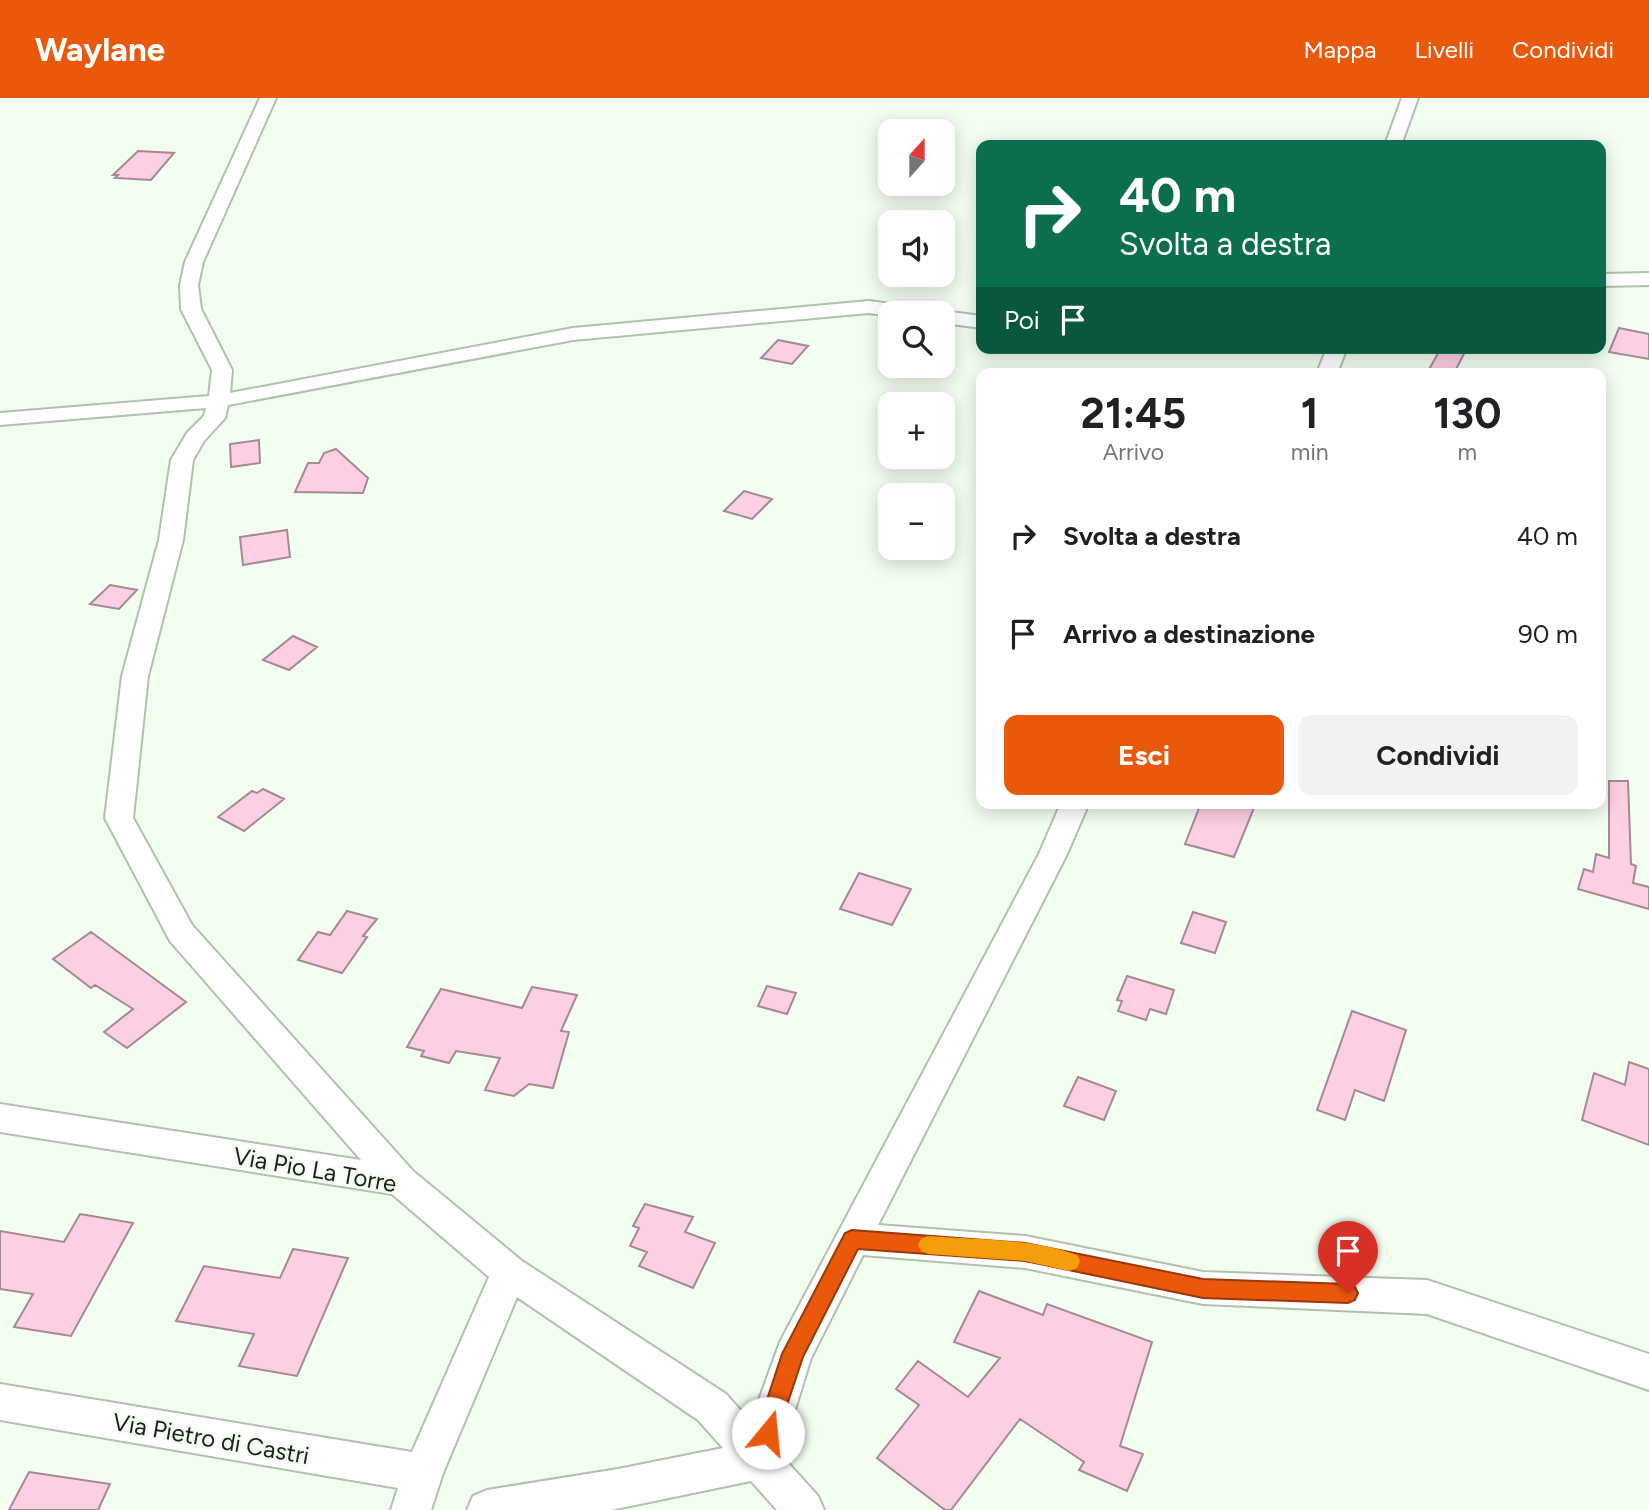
<!DOCTYPE html>
<html lang="it">
<head>
<meta charset="utf-8">
<style>
  body { margin:0; font-family:Figtree,sans-serif; background:#f2f2f2; color:#202124; height:100vh; display:flex; flex-direction:column; font-size:26px; white-space:nowrap }
  * { box-sizing:border-box; margin:0 }
  p { font-size:23px; color:#757577 }
  .icon { flex:none; width:38px; height:38px; fill:none; stroke:currentColor; stroke-width:2; stroke-linecap:round; stroke-linejoin:round }
  .map { position:relative; flex:1; overflow:hidden }
  .details { position:absolute; left:976px; top:270px; width:630px; height:441px; display:flex; flex-direction:column; background:#fff; border-radius:14px; box-shadow:0 4px 18px #0003 }
  .details>* { flex:none }
  .hud { position:absolute; left:976px; top:42px; width:630px; height:214px; border-radius:14px; box-shadow:0 4px 18px #0003; background:#0b6e4f; color:#fff; overflow:hidden }
  .needle { width:46px; rotate:21deg }
  .fabs { position:absolute; left:878px; top:21px; display:grid; gap:14px }
  .fabs a { display:grid; place-items:center; width:77px; height:77px; border-radius:14px; background:#fff; box-shadow:0 4px 18px #0003; font-size:35px }
  .pin { position:absolute; display:grid; place-items:center; width:60px; height:60px; color:#fff; margin:-72px -30px; border-radius:50% 50% 50% 0; rotate:-45deg; box-shadow:0 0 7px #0007 }
  .pin .icon { rotate:45deg }
  .me { position:absolute; width:77px; margin:-38px; rotate:17deg; stroke-linejoin:round; filter:drop-shadow(0 0 5px #0008) }
  .turn { display:flex; align-items:center; gap:24px; height:147px; padding:0 28px; font-size:32px }
  .turn .icon { width:91px; height:91px; stroke-width:2.5 }
  .turn b { display:block; font-size:49px; line-height:60px }
  .then { display:flex; align-items:center; height:66px; padding:0 28px; background:#0003; gap:14px; font-size:26px }
  .eta { display:flex; justify-content:space-evenly; align-items:center; height:119px; text-align:center }
  .eta b { font-size:42px; font-weight:700; line-height:49px }
  .action { display:flex; gap:14px; margin-top:auto; padding:14px 28px }
  .action a { flex:1; height:80px; border-radius:14px; background:#ea580c; color:#fff; font-size:28px; font-weight:700; line-height:80px; text-align:center }
  .action a+a { background:#f2f2f2; color:#202124 }
  ul { padding:0; list-style:none }
  li { display:flex; align-items:center; gap:21px; height:98px; padding:0 28px }
  li div { flex:1 }
  li b { display:block; font-size:26px }
  li em { font-style:normal }
  header { display:flex; align-items:center; gap:42px; box-sizing:border-box; height:98px; padding:0 35px; background:#ea580c; color:#fff }
  header strong { font-size:33px }
  nav { display:flex; gap:38px; margin-inline-start:auto; font-size:24px }
  .map>svg:first-child { display:block }
  .building { fill:#fccfe2; stroke:#a58995; stroke-width:2 }
  .lines { fill:none; stroke-linecap:round; stroke-linejoin:round }
  .minor-casing { stroke:#afc2ab; stroke-width:4 }
  .minor { fill:#fff; fill-rule:evenodd }
  .route { fill:#ea580c; stroke:#983908; stroke-width:2 }
  .slow { fill:#f59e0b }
  .labels { text-anchor:middle; stroke-width:5; stroke-linejoin:round; paint-order:stroke }
  .near-street-label { font-size:24px; fill:#1a2119; stroke:#f2fef0 }
</style>
</head>
<body>
<header>
<strong>Waylane</strong>
<nav><a>Mappa</a><a>Livelli</a><a>Condividi</a></nav>
</header>
<div class="map">
<svg width="1649" height="1412" viewBox="0 0 1649 1412">
  <rect width="100%" height="100%" fill="#f2fef0"/>
  <path class="building" d="M138 53 174 55 151 82 115 80 118 77H113Z
    M1619 230 1649 236V261L1609 254Z
    M778 242 808 248 792 266 761 260Z
    M1441 250H1467L1454 275H1427Z
    M259 342 260 365 231 369 230 346Z
    M336 351 368 380 363 395 295 394 308 365H319L324 355Z
    M744 393 772 401 752 421 724 413Z
    M287 432 290 459 243 467 240 439Z
    M110 487 137 492 119 511 90 506Z
    M293 538 317 549 289 572 263 562Z
    M1609 683H1628L1631 766 1636 768 1633 785 1649 789V811L1578 791 1584 771 1593 774 1596 756 1609 760Z
    M263 691 284 701 244 733 218 719 252 693 257 695Z
    M1201 705H1256L1234 759 1185 746Z
    M859 775 911 791 892 827 840 811Z
    M347 813 377 821 363 838 367 839 342 875 298 862 318 834 330 837Z
    M1193 814 1226 824 1215 855 1181 845Z
    M91 834 186 904 127 950 104 934 133 911 95 887 91 890 53 861Z
    M1127 878 1174 892 1166 916 1150 911 1146 922 1118 913 1122 903 1117 902Z
    M767 888 796 895 787 916 758 908Z
    M532 889 577 897 561 933 569 934 553 990 529 986 514 998 485 992 500 960 456 953 449 965 421 958 424 953 407 949 441 891 522 910Z
    M1352 913 1406 932 1384 1003 1355 992 1345 1022 1317 1012Z
    M1629 964 1649 971V1047L1582 1022 1594 975 1625 987Z
    M1078 979 1116 993 1104 1022 1064 1008Z
    M645 1106 693 1119 685 1134 715 1145 693 1190 639 1168 647 1154 630 1148 639 1130 633 1128Z
    M80 1116 133 1125 71 1238 14 1229 33 1196 0 1191V1133L64 1144Z
    M293 1151 348 1160 297 1278 239 1268 254 1236 176 1223 204 1168 280 1180Z
    M979 1193 1043 1217 1047 1206 1152 1244 1120 1348 1143 1356 1127 1393 1079 1372 1084 1364 1020 1321 951 1412H945L877 1360 919 1307 896 1291 918 1263 968 1299 1000 1260 954 1244Z
    M29 1374 110 1386 98 1412H9Z"/>
  <g class="lines">
    <defs>
      <path id="minor" d="M260 0H276L203 164 198 187 201 211 232 272 230 295 573 230 869 203 914 209 924 215 891 218 869 215 573 242 228 307 225 320 204 343 193 362 183 442 148 578 133 720 192 827 413 1073 522 1163 726 1296 751 1324 780 1244 1039 756 1061 705H1089L1067 756 878 1127 1025 1138 1203 1174 1427 1182 1649 1256V1292L1427 1216 1203 1206 1025 1170 863 1157 811 1260 781 1357 818 1398 824 1412H777L751 1383 611 1412H467L473 1398 487 1392 618 1371 723 1350 698 1322 517 1199 443 1375 431 1412H391L398 1390 0 1322V1286L412 1354 489 1179 392 1096 0 1034V1006L361 1062 170 843 105 720 122 578 159 442 171 362 187 335 204 318 206 310 0 327V315L209 298 212 272 181 211 180 187 185 164Z
        M1402 0H1418L1401 47H1385Z
        M1649 175V187L1601 188V176Z
        M943 213 982 218V230L943 225V215H936Z
        M1327 250H1347L1337 275H1317Z"/>
    </defs>
    <use href="#minor" class="minor-casing"/>
    <use href="#minor" class="minor"/>
  </g>
  <path class="route" d="M852 1132 1025 1145 1203 1181 1348 1186 1355 1189 1358 1195 1355 1202 1348 1205 1203 1200 1025 1163 858 1151 803 1259 775 1343 768 1346 760 1343 756 1335 782 1256 845 1135Z"/>
  <path class="slow" d="M928 1138C977 1142 1031 1140 1077 1157L1080 1163 1077 1170 1069 1173 1025 1163 928 1156 921 1153 918 1147 921 1141Z"/>
  <g class="labels">
    <g class="near-street-label">
      <text transform="translate(315 1072) rotate(10)" y="8">Via Pio La Torre</text>
      <text transform="translate(211 1341) rotate(10)" y="8">Via Pietro di Castri</text>
    </g>
  </g>
</svg>
<div class="fabs">
<a><svg class="needle" viewBox="-14 -14 28 28"><path d="M0-13l5 13h-10z" fill="#e53935"/><path d="M0 13l5-13h-10z" fill="#757577"/></svg></a>
<a><svg class="icon" aria-label="sound" viewBox="0 0 24 24"><path d="M4 9h4l5-4v14l-5-4H4zM17 9q2 3 0 6"/></svg></a>
<a><svg class="icon" aria-label="search" viewBox="0 0 24 24"><circle cx="10" cy="10" r="6"/><path d="M15 15l6 6"/></svg></a>
<a>+</a>
<a>−</a>
</div>
<div class="pin" style="left:1348px;top:1195px;background:#d93025"><svg class="icon" aria-label="arrive" viewBox="0 0 24 24"><path d="M6 21V4h12l-3 4 3 4H6"/></svg></div>
<svg class="me" style="left:768px;top:1335px" viewBox="-20 -20 40 40"><circle r="19" fill="#fff"/><path d="M0-13L10 11 0 6-10 11z" fill="#ea580c"/></svg>
<div class="hud">
<div class="turn"><svg class="icon" aria-label="right" viewBox="0 0 24 24"><path d="M7 20v-9h11M14 6l5 5-5 5"/></svg><div><b>40 m</b>Svolta a destra</div></div>
<div class="then">Poi<svg class="icon" aria-label="arrive" viewBox="0 0 24 24"><path d="M6 21V4h12l-3 4 3 4H6"/></svg></div>
</div>
<section class="details">
<div class="eta">
<div><b>21:45</b><p>Arrivo</p></div>
<div><b>1</b><p>min</p></div>
<div><b>130</b><p>m</p></div>
</div>
<ul>
<li><svg class="icon" aria-label="right" viewBox="0 0 24 24"><path d="M7 20v-9h11M14 6l5 5-5 5"/></svg><div><b>Svolta a destra</b></div><em>40 m</em></li>
<li><svg class="icon" aria-label="arrive" viewBox="0 0 24 24"><path d="M6 21V4h12l-3 4 3 4H6"/></svg><div><b>Arrivo a destinazione</b></div><em>90 m</em></li>
</ul>
<div class="action"><a>Esci</a><a>Condividi</a></div>
</section>
</div>
</body>
</html>
